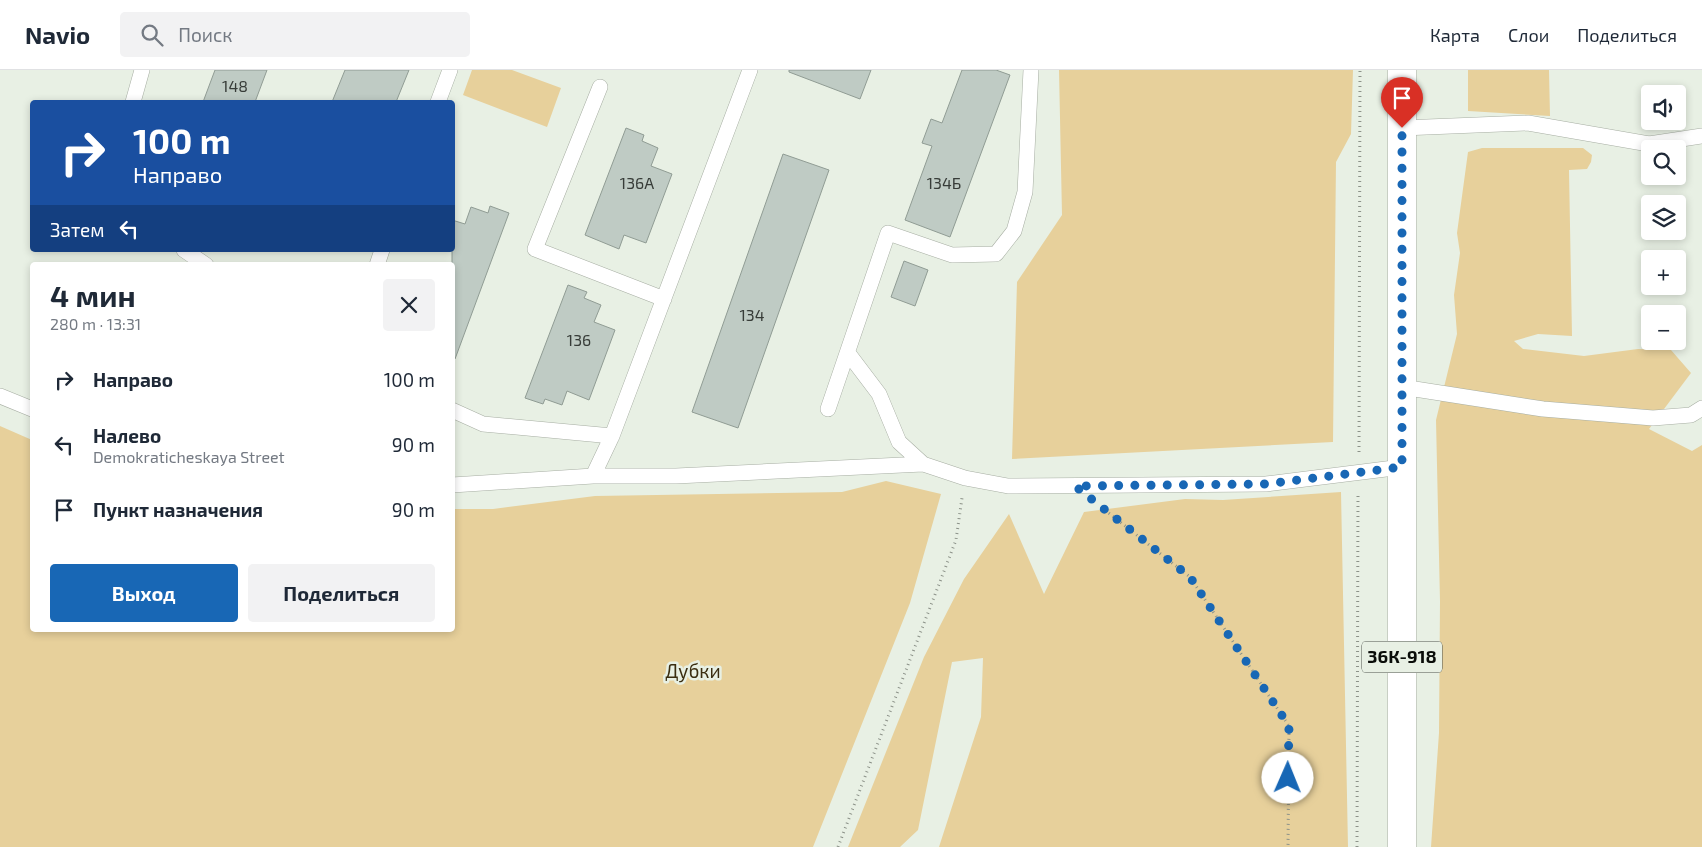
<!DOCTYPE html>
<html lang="ru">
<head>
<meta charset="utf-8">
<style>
  body { margin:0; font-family:"Exo 2",sans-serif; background:#f2f2f3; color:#1f2937; height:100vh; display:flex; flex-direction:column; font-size:19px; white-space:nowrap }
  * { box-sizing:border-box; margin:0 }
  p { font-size:16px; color:#747a83 }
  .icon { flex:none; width:28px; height:28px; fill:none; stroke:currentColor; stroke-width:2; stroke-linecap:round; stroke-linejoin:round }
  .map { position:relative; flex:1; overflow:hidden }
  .details { position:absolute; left:30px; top:192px; width:425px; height:370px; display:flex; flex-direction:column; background:#fff; border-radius:5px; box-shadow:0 2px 8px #0003 }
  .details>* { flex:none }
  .guide { position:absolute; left:30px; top:30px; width:425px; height:152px; border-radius:5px; box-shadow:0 2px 8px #0003; background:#1a4fa0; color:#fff; overflow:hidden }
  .fabs { position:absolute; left:1641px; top:15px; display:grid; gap:10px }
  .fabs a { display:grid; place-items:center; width:45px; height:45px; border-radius:5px; background:#fff; box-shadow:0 2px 8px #0003; font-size:25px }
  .pin { position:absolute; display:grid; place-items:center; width:42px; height:42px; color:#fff; margin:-51px -21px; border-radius:50% 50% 50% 0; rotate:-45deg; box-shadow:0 0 5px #0007 }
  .pin .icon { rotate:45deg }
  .me { position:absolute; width:55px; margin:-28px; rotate:1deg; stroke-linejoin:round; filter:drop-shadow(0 0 4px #0008) }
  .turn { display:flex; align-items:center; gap:18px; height:105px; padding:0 20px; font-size:22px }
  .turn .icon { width:65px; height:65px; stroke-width:2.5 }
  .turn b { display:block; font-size:35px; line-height:42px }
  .then { display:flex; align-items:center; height:48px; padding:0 20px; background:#0003; gap:10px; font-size:19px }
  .round { display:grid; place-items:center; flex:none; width:52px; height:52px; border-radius:5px; background:#f2f2f3 }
  .head { display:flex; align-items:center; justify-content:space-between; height:85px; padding:0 20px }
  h1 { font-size:30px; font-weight:700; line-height:38px }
  .action { display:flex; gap:10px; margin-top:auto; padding:10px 20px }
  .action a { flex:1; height:58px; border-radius:5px; background:#1867b5; color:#fff; font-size:20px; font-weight:700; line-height:58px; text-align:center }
  .action a+a { background:#f2f2f3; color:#1f2937 }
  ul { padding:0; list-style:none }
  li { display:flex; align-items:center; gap:15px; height:65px; padding:0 20px }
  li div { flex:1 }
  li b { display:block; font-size:19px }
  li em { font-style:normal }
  header { display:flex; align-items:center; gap:30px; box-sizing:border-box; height:70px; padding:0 25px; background:#fff; border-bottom:1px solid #e0e1e3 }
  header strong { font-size:24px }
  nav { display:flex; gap:28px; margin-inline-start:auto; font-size:18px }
  .search { width:350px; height:45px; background:#f2f2f3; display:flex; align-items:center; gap:12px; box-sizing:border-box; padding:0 18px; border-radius:5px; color:#747a83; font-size:19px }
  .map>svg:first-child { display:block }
  .green { fill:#e7d09b }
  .building { fill:#bfcbc4; stroke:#909c94 }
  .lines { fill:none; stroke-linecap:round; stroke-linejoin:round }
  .lane-casing { stroke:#a7aea3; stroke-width:16 }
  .primary-casing { stroke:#a7aea3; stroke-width:29 }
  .path { stroke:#8c9289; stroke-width:3; stroke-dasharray:1 4; stroke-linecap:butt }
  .lane { stroke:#fff; stroke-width:15 }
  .primary { stroke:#fff; stroke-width:28 }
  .route { stroke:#1867b5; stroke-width:9; stroke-dasharray:0 16.2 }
  .labels { text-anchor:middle; stroke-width:5; stroke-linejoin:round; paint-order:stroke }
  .number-label { font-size:16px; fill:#373c38 }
  .shield { fill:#e8f0e4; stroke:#4d514b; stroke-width:1 }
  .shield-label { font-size:18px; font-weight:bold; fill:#0a0d09 }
  .park-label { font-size:19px; fill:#3a2d10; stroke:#e8f0e4 }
</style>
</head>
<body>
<header>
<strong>Navio</strong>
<div class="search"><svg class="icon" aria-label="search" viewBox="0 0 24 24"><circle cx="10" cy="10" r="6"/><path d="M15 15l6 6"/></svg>Поиск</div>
<nav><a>Карта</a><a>Слои</a><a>Поделиться</a></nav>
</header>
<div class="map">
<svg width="1702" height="777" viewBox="0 0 1702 777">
  <rect width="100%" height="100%" fill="#e8f0e4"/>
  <path class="green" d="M472 0H512L561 18 547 57 463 25Z
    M1059 0H1353L1351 64 1336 92 1333 372 1012 389 1017 212 1062 145Z
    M1468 0H1549L1550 46 1468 41Z
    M1482 78H1583L1592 85 1591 92 1587 99 1569 100 1572 266 1538 264 1514 271 1523 279 1584 286 1638 279 1671 280 1691 303 1649 359 1692 381 1702 375V777H1431L1439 663 1440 531 1436 350 1457 264 1454 225 1460 183 1457 163 1468 82Z
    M0 356 32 370V560H452L453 439H493L595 426 842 422 886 411 941 424 910 533 813 777H0Z
    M1341 422 1348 777H939L981 647 983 588 952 592 918 760 900 777H848L924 587 964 509 1009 444 1044 524 1084 442 1185 429 1223 430Z"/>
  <path class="building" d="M215 0H267L255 32H203Z
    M345 0H409L396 32H332Z
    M789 0H871L860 29 789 2Z
    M962 0H996L1010 5 950 167 905 150 932 76 922 73 931 49 942 53Z
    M626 58 644 65 642 71 658 78 651 96 672 104 646 173 624 165 619 179 585 165Z
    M783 84 829 100 738 358 692 342Z
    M490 136 509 143 455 289H452V150L465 154 471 137 488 143Z
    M904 191 928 200 915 236 891 227Z
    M568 215 587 222 584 228 601 235 594 252 615 260 589 330 567 321 562 335 545 329 543 334 525 328Z"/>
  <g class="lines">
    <defs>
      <path id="lane" d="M600 17 535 179 664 229
        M133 32 142 0
        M438 32 450 0
        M1402 58 1528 53 1649 74 1702 66
        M184 180 206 195
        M377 195 382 180
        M848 283 879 324 899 372 923 394
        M1402 317 1543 339 1653 348 1691 345 1702 338
        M0 326 32 339
        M828 339 888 163 952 185 996 184 1014 161 1025 122 1031 0
        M452 340 483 354 612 366
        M593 406 612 366 750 0
        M452 415 593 406H676L923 394 965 408 1008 416 1266 414 1402 397"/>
      <path id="primary" d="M1402 777V0"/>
    </defs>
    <use href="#lane" class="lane-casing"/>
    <use href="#primary" class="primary-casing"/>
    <path class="path" d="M1359 382 1360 0
      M1101 437 1190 507 1289 656 1288 777
      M838 777 956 470 962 428
      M1357 777 1358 423"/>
    <use href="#lane" class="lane"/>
    <use href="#primary" class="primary"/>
  </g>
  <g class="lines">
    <path class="route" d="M1288 708 1289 656 1190 507 1075 416 1266 414 1402 397V58"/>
  </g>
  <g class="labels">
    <g class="number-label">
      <text x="235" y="22">148</text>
      <text x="637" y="119">136A</text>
      <text x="944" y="119">134Б</text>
      <text x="752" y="251">134</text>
      <text x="579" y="276">136</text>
    </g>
    <rect class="shield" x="1362" y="571.5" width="80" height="31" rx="4"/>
    <g class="shield-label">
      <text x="1402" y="593">36К-918</text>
    </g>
    <g class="park-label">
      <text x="693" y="608">Дубки</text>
    </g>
  </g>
</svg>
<div class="fabs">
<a><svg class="icon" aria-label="sound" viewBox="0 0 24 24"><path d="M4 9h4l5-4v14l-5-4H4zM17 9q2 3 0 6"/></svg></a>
<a><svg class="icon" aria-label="search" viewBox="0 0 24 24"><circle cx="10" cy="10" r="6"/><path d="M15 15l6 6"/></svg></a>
<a><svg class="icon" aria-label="layers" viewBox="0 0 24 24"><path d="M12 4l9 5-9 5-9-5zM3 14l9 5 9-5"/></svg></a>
<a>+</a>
<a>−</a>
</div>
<div class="pin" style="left:1402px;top:58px;background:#d93025"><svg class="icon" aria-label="arrive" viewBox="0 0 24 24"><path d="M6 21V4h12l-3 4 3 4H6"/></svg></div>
<svg class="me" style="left:1288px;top:708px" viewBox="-20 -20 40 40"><circle r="19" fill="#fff"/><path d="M0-13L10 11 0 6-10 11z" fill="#1867b5"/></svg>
<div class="guide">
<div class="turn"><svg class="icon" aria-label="right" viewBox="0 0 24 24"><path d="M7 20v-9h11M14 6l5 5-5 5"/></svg><div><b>100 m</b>Направо</div></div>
<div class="then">Затем<svg class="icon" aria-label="left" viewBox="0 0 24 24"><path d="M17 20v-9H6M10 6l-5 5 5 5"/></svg></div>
</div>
<section class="details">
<div class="head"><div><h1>4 мин</h1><p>280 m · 13:31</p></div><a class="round"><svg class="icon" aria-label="close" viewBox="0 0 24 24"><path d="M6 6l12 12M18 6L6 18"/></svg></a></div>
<ul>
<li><svg class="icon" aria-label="right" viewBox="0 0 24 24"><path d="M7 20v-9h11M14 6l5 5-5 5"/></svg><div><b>Направо</b></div><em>100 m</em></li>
<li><svg class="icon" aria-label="left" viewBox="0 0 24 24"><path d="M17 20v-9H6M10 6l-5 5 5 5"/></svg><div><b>Налево</b><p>Demokraticheskaya Street</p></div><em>90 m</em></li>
<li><svg class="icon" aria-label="arrive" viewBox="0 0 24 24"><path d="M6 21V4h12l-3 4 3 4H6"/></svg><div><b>Пункт назначения</b></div><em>90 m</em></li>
</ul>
<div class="action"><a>Выход</a><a>Поделиться</a></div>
</section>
</div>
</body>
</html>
